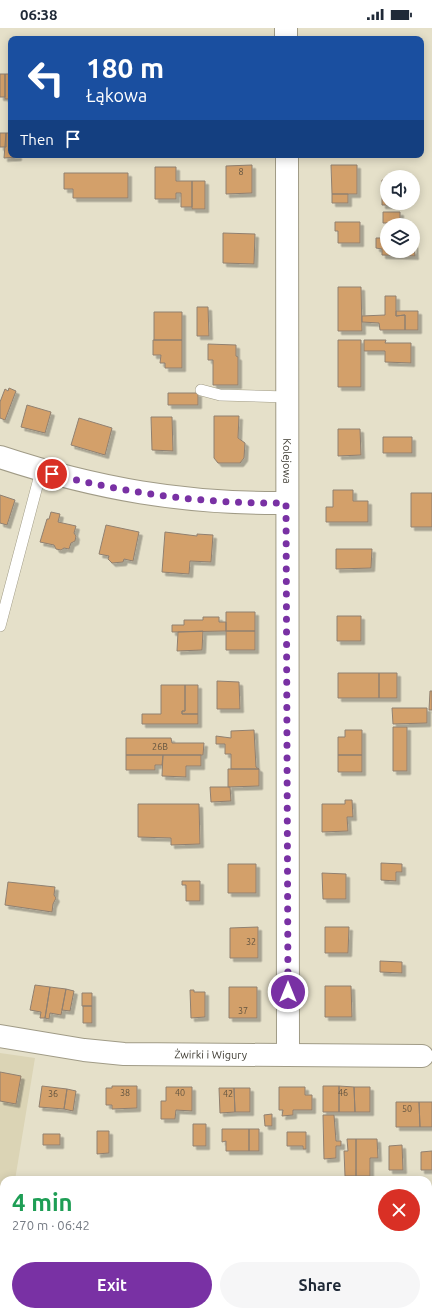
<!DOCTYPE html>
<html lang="en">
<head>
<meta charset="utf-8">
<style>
  body { margin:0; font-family:Ubuntu,sans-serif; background:#f6f6f7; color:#1f2937; height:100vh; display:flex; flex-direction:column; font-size:15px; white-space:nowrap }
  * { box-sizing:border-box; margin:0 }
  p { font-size:13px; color:#747a83 }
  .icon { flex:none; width:22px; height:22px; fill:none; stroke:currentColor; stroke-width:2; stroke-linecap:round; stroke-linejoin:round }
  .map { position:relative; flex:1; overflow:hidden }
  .drawer { position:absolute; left:0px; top:1148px; width:432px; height:140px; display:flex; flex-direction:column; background:#fff; border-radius:12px 12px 0 0; box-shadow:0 2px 10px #0003 }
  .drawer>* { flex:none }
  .hud { position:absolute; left:8px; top:8px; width:416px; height:122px; border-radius:8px; box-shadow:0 2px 10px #0003; background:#1a4fa0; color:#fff; overflow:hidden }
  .tools { position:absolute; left:380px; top:142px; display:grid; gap:8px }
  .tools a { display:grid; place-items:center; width:40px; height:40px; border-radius:50%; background:#fff; box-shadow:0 2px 10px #0003; font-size:20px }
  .pin { position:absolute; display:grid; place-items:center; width:34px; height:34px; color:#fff; margin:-17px; border:2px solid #fff; border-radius:50%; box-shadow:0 1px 4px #0007 }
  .me { position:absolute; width:44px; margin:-22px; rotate:0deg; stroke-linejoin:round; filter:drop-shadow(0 0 3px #0008) }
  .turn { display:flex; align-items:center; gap:14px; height:84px; padding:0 12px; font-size:18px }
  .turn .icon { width:52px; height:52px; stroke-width:2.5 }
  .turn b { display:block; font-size:28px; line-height:34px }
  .then { display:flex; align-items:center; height:38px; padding:0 12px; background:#0003; gap:8px; font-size:15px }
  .round { display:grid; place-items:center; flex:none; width:42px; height:42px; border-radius:21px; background:#f6f6f7 }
  .summary { display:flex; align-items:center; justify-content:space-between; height:68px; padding:0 12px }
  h1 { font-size:24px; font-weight:600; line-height:30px; color:#1e9e55 }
  .cta { display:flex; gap:8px; margin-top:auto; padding:8px 12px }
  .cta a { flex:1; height:46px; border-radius:24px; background:#7931a4; color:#fff; font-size:16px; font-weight:600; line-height:46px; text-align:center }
  .cta a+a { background:#f6f6f7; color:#1f2937 }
  .status { display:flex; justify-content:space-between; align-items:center; height:28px; padding:0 20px; background:#fff; direction:ltr }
  .status svg { height:11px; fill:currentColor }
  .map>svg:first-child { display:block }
  .built { fill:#dbd4b5 }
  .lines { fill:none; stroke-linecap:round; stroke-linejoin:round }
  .stream { stroke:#83c499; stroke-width:5.5 }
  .building { fill:#d3a06b; stroke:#908070; filter:url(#shadow) }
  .lane-casing { stroke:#a09b86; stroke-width:12 }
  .street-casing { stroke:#a09b86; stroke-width:24 }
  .lane { stroke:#fff; stroke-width:11 }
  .street { stroke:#fff; stroke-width:22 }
  .rail-casing { stroke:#7b7769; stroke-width:4.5 }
  .rail { stroke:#e5e0c9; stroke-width:3; stroke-dasharray:9; stroke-linecap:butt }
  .route { stroke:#7931a4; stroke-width:7; stroke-dasharray:0 12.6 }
  .labels { text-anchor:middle; stroke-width:3.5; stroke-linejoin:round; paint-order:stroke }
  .number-label { font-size:9px; fill:#625440 }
  .street-label { font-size:11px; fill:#3d3a31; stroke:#e5e0c9 }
</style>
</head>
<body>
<div class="status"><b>06:38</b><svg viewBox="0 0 49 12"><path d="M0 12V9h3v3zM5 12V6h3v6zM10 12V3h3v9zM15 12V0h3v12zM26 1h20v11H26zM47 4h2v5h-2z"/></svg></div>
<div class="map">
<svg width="432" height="1288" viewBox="0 0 432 1288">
  <defs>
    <filter id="shadow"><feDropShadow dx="3.5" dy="3.5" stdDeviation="0" flood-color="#0004"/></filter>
  </defs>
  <rect width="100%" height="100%" fill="#e5e0c9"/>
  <path class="built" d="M0 1025 35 1030 15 1152H4V1187H0Z"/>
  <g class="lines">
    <path class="stream" d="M0 1204H4
      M428 1237H432
      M0 1277 4 1278
      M23 1284 28 1288"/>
  </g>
  <path class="building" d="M323 9H347V11H323Z
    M0 46H5V69H0Z
    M5 46H11V71H5Z
    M0 105H6V119H0Z
    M6 105H11V127H18V129L4 130Z
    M252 137V165L226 166V138Z
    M331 137H357V166H332Z
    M155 139H176V153H192V179H181V165H176V171H155Z
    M64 145H128V170H73V161H64Z
    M382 152H387V175H396V177H382Z
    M192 153H205V181H192Z
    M332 166H348V175H332Z
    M383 184H400V195H383Z
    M335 194H360V215H338V203H335Z
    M383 204H387V223H413L414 216 415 228 382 227V221L376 220V210H383Z
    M223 205 255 206 254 236 223 235Z
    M338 259H361L362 303H338Z
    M385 268H396V288L405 287V302H380L379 295 362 294V288L385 287Z
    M197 279H208L209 308H197Z
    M396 283H418V302H405V287L396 288Z
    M154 284H182V312H154Z
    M153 312H182V340H165V335H160L161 327H153Z
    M338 312H361V359H338Z
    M364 312H386L385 315H411V335L385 334V323H364Z
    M208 316 236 317V328L238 329V357H213V332H208Z
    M9 360 16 363 5 392 0 390V374L5 361 8 363Z
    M168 365H198V377H168Z
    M27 377 51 384 45 405 21 399Z
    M214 388H239L238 410 245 415 244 430 240 435H218L214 430Z
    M151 389H172L173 423 152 422Z
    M79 390 112 400 105 427 71 417Z
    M338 401H360L361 427 338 428Z
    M383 409H412V425H383Z
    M333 462H353V473H368V494H326V479H333Z
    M411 465H432V499H411Z
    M0 467 15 472 7 497 0 495Z
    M51 484 60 486 58 494 76 498 74 505 76 508 75 513 71 515 69 521 64 520 61 522 56 521 54 517 40 514 47 491H49Z
    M106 497 139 504 133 533 124 531 123 534 112 535 108 531 109 528 99 526Z
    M165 504 197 508V506L213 507 211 534 190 533 189 546 162 544Z
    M336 521H372L371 540 336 541Z
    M226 584H255V603H226Z
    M337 588H361V613H337Z
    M203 589H219V594H226V603L172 604V597H184V592H203Z
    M203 603 202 622 177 623 178 604Z
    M226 603H255V622H226Z
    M338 645H379V670H338Z
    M379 645H397V670H379Z
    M217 653 239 654 240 681H217Z
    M161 657H185V683H182V686H198V696H142V686H161Z
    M185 657H198V686H182V683H185Z
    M430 663H432V682H429Z
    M392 680H427V695L393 696Z
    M393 699H407V743H393Z
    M254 702 256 739 259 741H231V726H225V716H216V708L231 710V703Z
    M345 702H362V727H338V709H345Z
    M126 710H171L172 715H204L203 727H126Z
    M126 727H163L162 737H155V742H126Z
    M163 727H201V738H186V749L162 748Z
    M338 727H362V744H338Z
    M228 741H259V758L228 759Z
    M210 759H230L231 773 211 774Z
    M345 772H352L353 789H347L348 803 322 804V776H345Z
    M138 776H199L200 816 171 817V810L138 809Z
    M381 835 402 836V844H396V853L381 852Z
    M228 836H256V865H228Z
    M322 845 346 846V871H323Z
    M182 853H200V873H186V857H182Z
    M8 854 55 859 54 867 56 870 53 876 52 884 5 877Z
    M258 899V930H230V900Z
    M325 899H349L348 925H325Z
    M380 933 402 934V945L380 944Z
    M35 957 50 959 45 990H40L41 984 30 982Z
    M325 958H351L352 989H325Z
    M50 959 66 961 61 987 50 985 49 991 45 990Z
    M229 959H257V990H229Z
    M66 961 74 963 70 983 62 982Z
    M190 962H194V964H205V989L191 990Z
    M82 965H92V978H82Z
    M83 978H92V995H83Z
    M0 1044 21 1048 16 1076 0 1073Z
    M42 1058 67 1061 64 1081 39 1079Z
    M112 1058H137V1080L112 1081V1077H106V1060H112Z
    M323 1058H339V1084H323Z
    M339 1058 354 1059 355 1084H339Z
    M166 1059H192V1083L176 1082 175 1091H161V1073H166Z
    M279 1059H305V1067H312V1082H293V1087L282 1088 283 1082H279Z
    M354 1059H370V1084H355Z
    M219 1060H234L235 1084 220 1085Z
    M234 1060H250V1084H235Z
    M67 1061 76 1063 73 1083 64 1081Z
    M396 1074H419L420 1099H396Z
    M419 1074H432V1099H420Z
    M272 1086V1098H265L264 1087Z
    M323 1087H334L336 1113H341V1118H336V1130L324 1131Z
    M193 1096H206V1118H193Z
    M222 1101H249V1123H226V1113L222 1114Z
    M249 1101H259V1123H249Z
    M97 1103H109V1125L97 1126Z
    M287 1104H306V1121H303V1118H287Z
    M43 1106H60V1117H43Z
    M347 1111H356V1148H345L344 1123H348Z
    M356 1111H377L378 1130H370V1148H356Z
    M402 1117 403 1142H389V1118Z
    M432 1123V1142H421V1124Z"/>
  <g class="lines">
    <defs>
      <path id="lane" d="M201 362 220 367 286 369
        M0 598 41 443"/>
      <g id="street">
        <path d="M286 0V11"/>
        <path id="s1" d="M287 127 288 1027"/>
        <path d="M0 429C97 461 184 476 286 475"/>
        <path id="s2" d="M0 1008 84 1022 124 1026 422 1028"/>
      </g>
    </defs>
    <use href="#lane" class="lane-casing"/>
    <use href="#street" class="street-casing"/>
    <use href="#lane" class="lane"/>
    <use href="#street" class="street"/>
    <defs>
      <path id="rail" d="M0 1221 4 1222
        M0 1232 4 1233
        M0 1251H4
        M428 1254H432
        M0 1262 4 1263
        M428 1265 432 1266
        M428 1282 432 1283
        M298 1284 352 1288"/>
    </defs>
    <use href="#rail" class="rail-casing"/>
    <use href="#rail" class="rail"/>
  </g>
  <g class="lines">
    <path class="route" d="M52 446C130 466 206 476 286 475L288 964"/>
  </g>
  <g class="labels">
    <g class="number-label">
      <text x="241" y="147">8</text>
      <text x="160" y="722">26B</text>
      <text x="251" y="917">32</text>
      <text x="243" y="986">37</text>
      <text x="125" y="1068">38</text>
      <text x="180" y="1068">40</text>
      <text x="343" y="1068">46</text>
      <text x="53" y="1069">36</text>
      <text x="228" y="1069">42</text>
      <text x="407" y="1084">50</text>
    </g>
    <g class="street-label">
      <text dy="4" stroke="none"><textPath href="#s1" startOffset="306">Kolejowa</textPath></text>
      <text dy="4" stroke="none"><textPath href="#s2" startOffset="212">Żwirki i Wigury</textPath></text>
    </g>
  </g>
</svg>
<div class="tools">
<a><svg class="icon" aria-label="sound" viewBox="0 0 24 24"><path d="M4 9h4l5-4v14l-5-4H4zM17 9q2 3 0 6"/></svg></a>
<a><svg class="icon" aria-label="layers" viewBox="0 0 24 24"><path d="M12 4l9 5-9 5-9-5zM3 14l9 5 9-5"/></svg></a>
</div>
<div class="pin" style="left:52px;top:446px;background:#d93025"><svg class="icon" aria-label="arrive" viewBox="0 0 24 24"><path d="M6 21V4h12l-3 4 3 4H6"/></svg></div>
<svg class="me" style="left:288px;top:964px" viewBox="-20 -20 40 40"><circle r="17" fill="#7931a4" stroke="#fff" stroke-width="3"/><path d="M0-11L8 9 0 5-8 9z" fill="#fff"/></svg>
<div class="hud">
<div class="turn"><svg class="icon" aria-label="left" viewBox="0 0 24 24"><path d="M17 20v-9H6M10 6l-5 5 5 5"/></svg><div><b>180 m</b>Łąkowa</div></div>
<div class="then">Then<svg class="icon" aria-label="arrive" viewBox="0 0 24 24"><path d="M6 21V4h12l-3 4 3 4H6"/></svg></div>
</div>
<section class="drawer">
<div class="summary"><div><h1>4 min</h1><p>270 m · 06:42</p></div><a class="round" style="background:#d93025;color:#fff"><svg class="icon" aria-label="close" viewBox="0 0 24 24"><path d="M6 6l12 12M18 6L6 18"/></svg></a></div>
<div class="cta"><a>Exit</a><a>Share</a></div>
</section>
</div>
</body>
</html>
